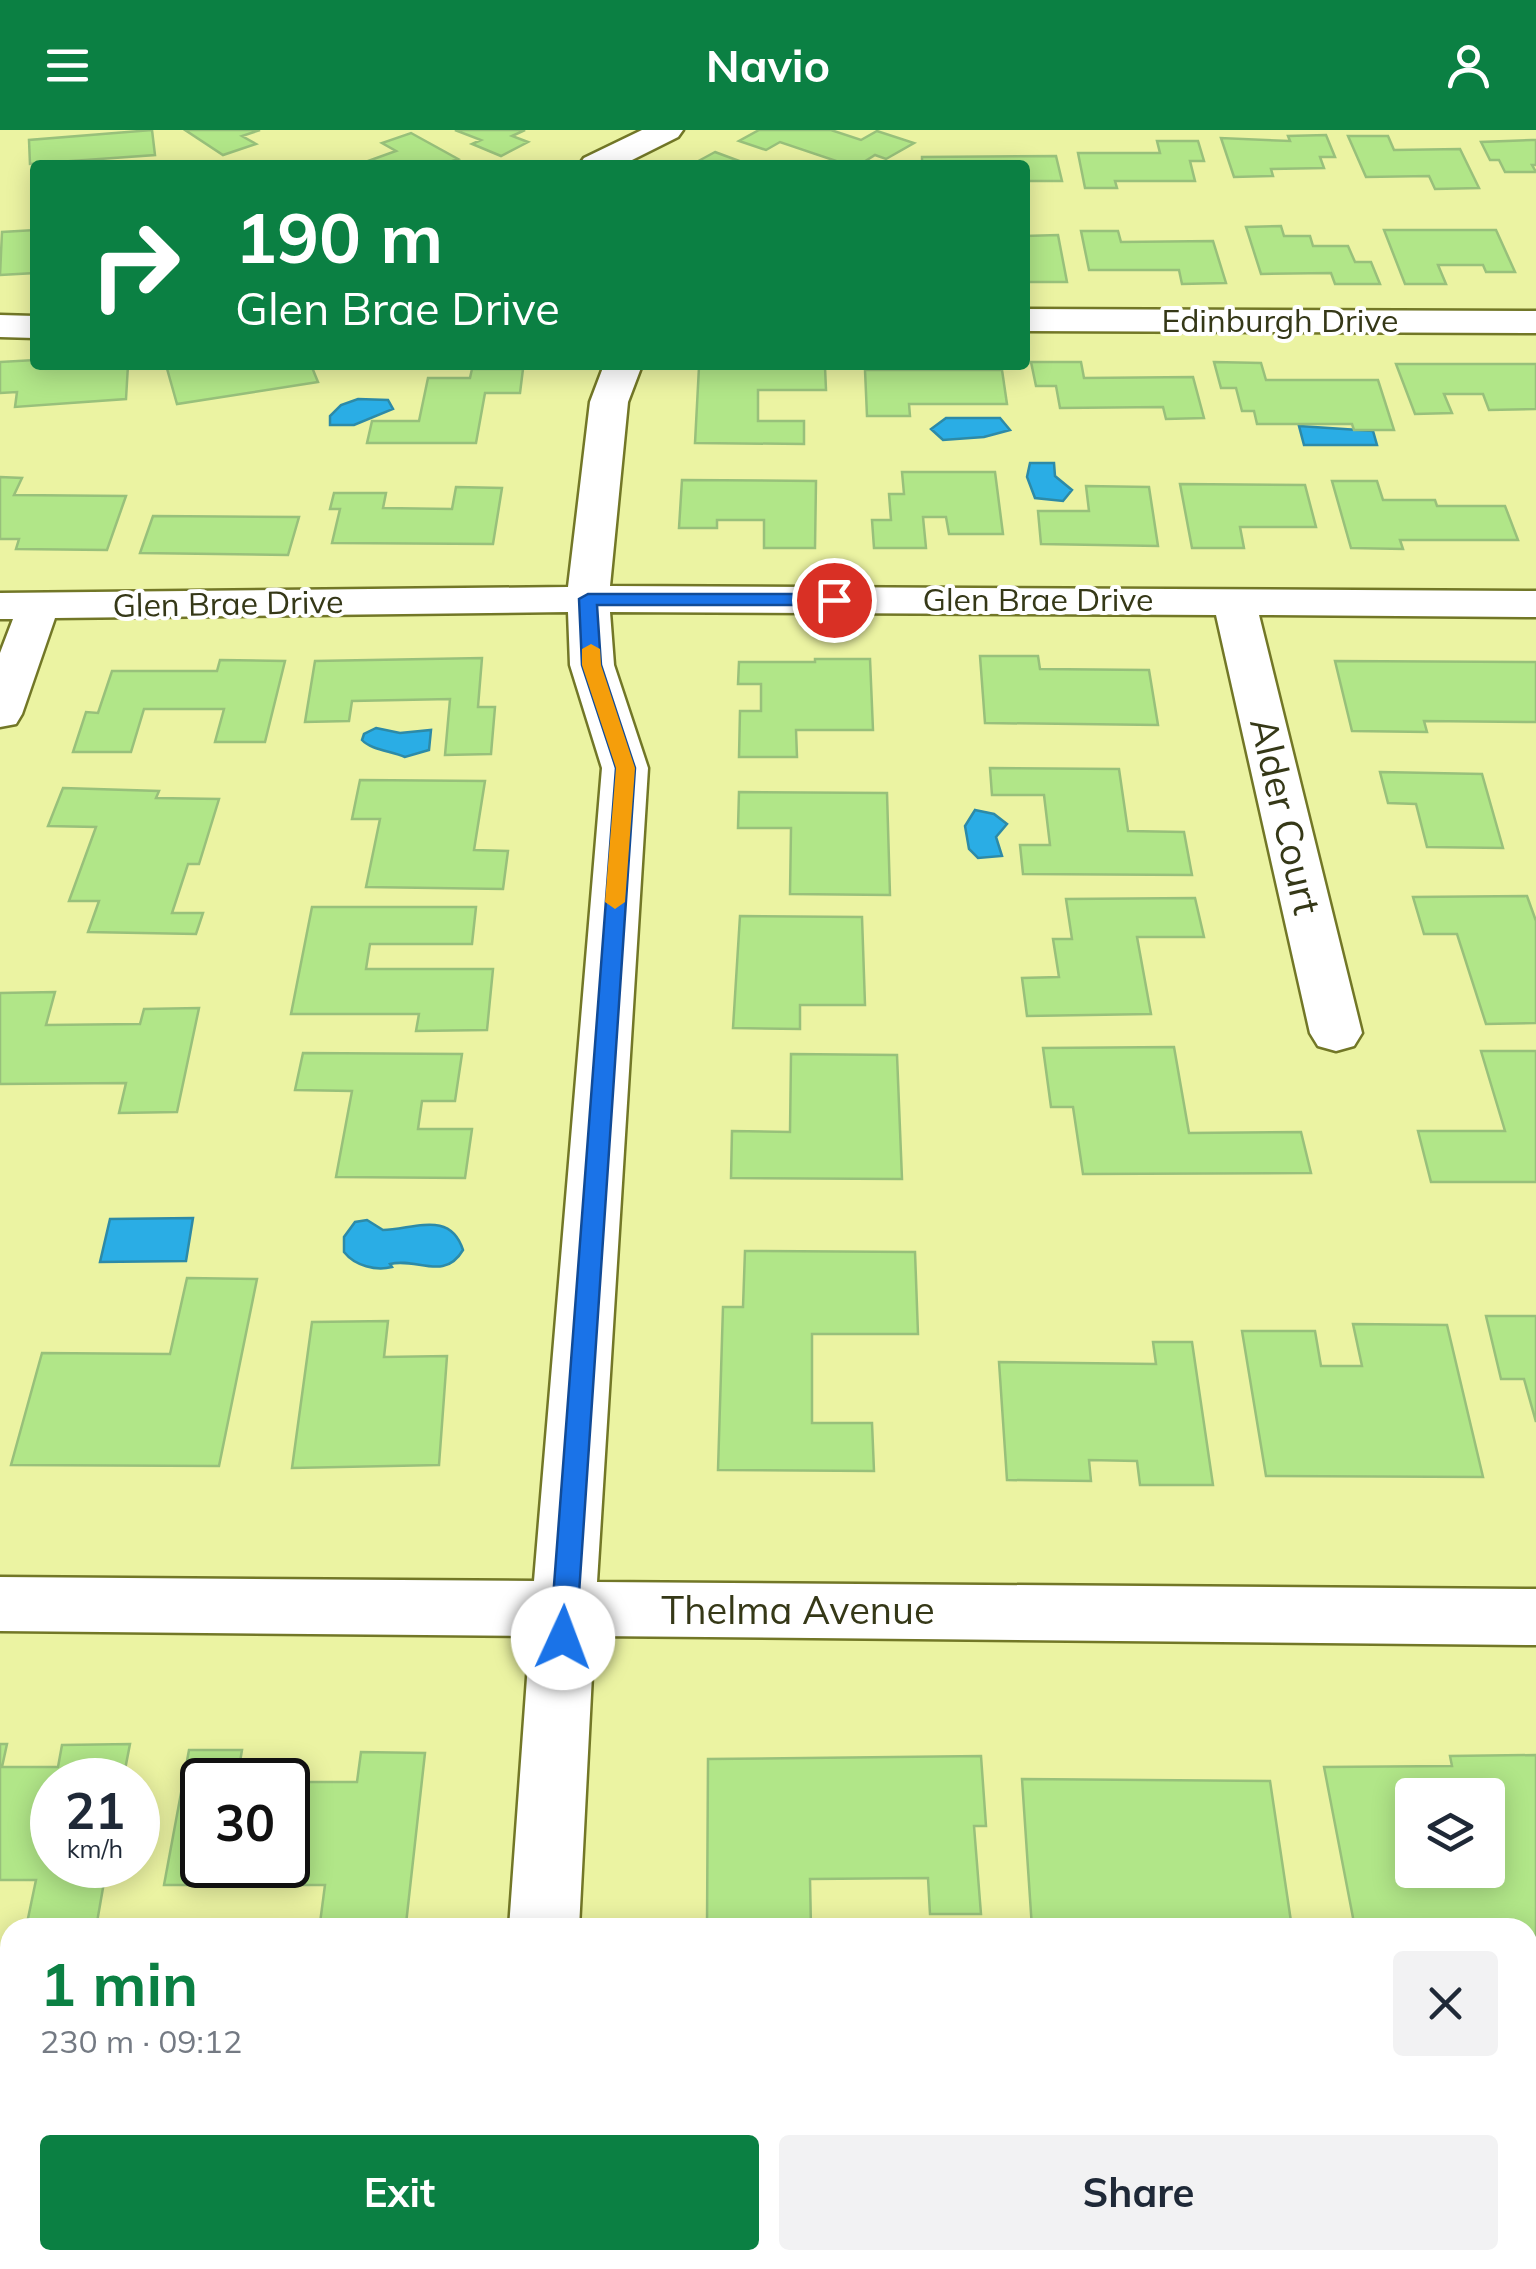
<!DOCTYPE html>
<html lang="en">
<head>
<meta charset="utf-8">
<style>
  body { margin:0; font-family:Mulish,sans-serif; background:#f2f2f3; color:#1f2937; height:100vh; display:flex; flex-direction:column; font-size:38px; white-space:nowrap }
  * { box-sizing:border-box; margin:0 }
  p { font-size:32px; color:#747a83 }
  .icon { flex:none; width:55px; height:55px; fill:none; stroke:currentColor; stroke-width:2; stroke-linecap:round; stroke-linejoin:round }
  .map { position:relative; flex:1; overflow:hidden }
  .panel { position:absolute; left:0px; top:1788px; width:1538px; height:352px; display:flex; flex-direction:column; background:#fff; border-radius:30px 30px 0 0; box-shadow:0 5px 25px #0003 }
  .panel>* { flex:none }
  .guide { position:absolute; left:30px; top:30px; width:1000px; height:210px; border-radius:10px; box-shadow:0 5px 25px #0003; background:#0b8043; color:#fff; overflow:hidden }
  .controls { position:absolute; left:1395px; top:1648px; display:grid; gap:20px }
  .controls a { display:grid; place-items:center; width:110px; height:110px; border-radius:10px; background:#fff; box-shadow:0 5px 25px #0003; font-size:50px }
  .speed { position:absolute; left:30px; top:1628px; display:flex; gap:20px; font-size:50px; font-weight:700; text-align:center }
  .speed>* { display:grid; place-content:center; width:130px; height:130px; border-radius:50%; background:#fff; box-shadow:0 5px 25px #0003; line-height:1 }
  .speed small { font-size:25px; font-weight:400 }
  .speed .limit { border:5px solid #111; border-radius:15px; background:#fff; color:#111 }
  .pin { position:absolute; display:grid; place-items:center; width:85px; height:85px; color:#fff; margin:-42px; border:5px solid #fff; border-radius:50%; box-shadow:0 2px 10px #0007 }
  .me { position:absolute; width:110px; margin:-55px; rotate:2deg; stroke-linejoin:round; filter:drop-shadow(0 0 8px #0008) }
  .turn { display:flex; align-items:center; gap:35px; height:210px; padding:0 40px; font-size:45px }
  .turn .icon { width:130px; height:130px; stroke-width:2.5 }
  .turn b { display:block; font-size:70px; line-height:85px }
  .round { display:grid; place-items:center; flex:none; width:105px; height:105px; border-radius:10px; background:#f2f2f3 }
  .overview { display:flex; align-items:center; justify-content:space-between; height:170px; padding:0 40px }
  h1 { font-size:60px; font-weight:700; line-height:75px; color:#0b8043 }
  .action { display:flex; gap:20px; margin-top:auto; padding:20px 40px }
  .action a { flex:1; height:115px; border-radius:10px; background:#0b8043; color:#fff; font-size:40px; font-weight:700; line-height:115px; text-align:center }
  .action a+a { background:#f2f2f3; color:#1f2937 }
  header { display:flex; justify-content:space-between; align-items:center; height:130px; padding:0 40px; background:#0b8043; color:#fff; font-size:45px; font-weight:700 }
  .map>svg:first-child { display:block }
  .water { fill:#2aade5; stroke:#2d8aa7; stroke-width:2.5 }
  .building { fill:#b1e688; stroke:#98c07b; stroke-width:2.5; fill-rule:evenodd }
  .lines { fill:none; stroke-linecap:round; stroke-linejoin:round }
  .minor-casing { stroke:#727727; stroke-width:5 }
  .minor { fill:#fff; fill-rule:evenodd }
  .route { fill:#1a73e8; stroke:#114b97; stroke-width:2.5 }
  .slow { fill:#f59e0b }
  .labels { text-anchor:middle; stroke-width:8; stroke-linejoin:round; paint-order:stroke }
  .far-street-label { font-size:32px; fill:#353817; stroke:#fff }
  .street-label { font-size:38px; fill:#353817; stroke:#fff }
</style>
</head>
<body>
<header><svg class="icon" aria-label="menu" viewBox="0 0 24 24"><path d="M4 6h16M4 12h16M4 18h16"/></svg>Navio<svg class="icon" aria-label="person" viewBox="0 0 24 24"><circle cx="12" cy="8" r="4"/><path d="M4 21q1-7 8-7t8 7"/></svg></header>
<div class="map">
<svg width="1536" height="2139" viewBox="0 0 1536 2139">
  <rect width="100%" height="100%" fill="#ebf3a2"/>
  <path class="water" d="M358 269 388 270 393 279 354 295H330V286L341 275Z
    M946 288H1000L1010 300 984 307 943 310 931 299Z
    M1299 296 1373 301 1377 315H1304Z
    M1030 333H1054L1055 346 1072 360 1063 371 1035 368 1027 347Z
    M376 598 400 603 431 600 429 620 405 627C392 621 371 620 362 610L364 604Z
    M975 680 994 684 1007 694 996 707 1002 726 978 728 969 719 965 696Z
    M193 1088 186 1131 100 1132 110 1089Z
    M367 1090 383 1100C412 1100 450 1079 463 1120 444 1152 417 1127 390 1134L392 1137C376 1141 355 1136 344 1122V1107L355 1092Z"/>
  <path class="building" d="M152 0 155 25 30 34 29 10Z
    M185 0H260L242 6 256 14 223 25Z
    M455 0H525L512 6 528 12 501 26 472 14 481 10Z
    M759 0H831L861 10 877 1 914 13 886 29 875 25 859 35H848L780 12 766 20 739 11Z
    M411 3 458 29 441 35H357L396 21 382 13Z
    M1326 5 1335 27H1320L1324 38 1271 39 1273 46 1234 47 1221 8 1290 11 1288 6Z
    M1348 6H1388L1394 20 1460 19 1479 58 1435 59 1429 46 1366 47Z
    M1532 10H1536V35H1532L1536 42H1505L1499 30H1490L1481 12Z
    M1157 11H1198L1204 31H1190L1195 51H1115L1117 58H1085L1078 23H1160Z
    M715 22 750 35H691Z
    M1056 26 1062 51H1025V35H922V27Z
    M1281 96 1284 106H1310L1313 116H1348L1355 132H1371L1380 154H1335L1331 143 1261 144 1246 97Z
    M35 100V143L0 145 2 102Z
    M1384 100H1496L1515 142H1486L1483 135H1438L1446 154H1405Z
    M1081 101H1118L1121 112 1213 111 1226 153 1182 154 1179 140H1089Z
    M1058 105 1067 152H1025V106Z
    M35 230V235H128L126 269 15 277 17 262 0 263V232Z
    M1031 232H1081L1084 248 1193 247 1204 288 1166 289 1163 277 1060 278 1056 256H1036Z
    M1214 232 1261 233 1266 250H1378L1394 300H1354L1352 294H1257L1254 281H1242L1236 258H1221Z
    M1396 234H1536V279L1489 280 1483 264H1444L1452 283 1415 284Z
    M166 235H311L318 252 177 274Z
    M699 237H825L826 260H758V291H804V314L695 313Z
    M472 239H523L520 263H485L476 313H367L372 291H419L428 248H470Z
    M865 240H1002L1007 274H909L910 286H867Z
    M902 342H995L1003 404H949L946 387H923L926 418H874L872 390H891L889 364H904Z
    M0 347 22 348 14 365 126 366 107 420 16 419 19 409H0Z
    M682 350 816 351 815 418H764V390H717V398H679Z
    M1332 351H1377L1383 370H1435L1437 376H1505L1518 410H1400L1403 419 1351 418Z
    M1180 354 1305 355 1316 397H1240L1244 418H1192Z
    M1086 356 1149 357 1158 416 1041 414 1038 381H1089Z
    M456 357 502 358 493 414 332 413 340 379H330L334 363H386L383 378 452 379Z
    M153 386 299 387 288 425 140 423Z
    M980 526H1038L1040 539 1149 540 1158 595 985 593Z
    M482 528 478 577H495L491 624 445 625 450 569 352 571 349 591 305 592 315 531Z
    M815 529H870L873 600H796L797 627H739L740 581H761V554H738L739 532H815Z
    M220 530 285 531 265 612H215L224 579H144L131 622H73L86 582 98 583 112 541H217Z
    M1335 531 1536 532V592L1424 591 1427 602 1352 601Z
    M990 638 1119 639 1128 701 1184 702 1192 745 1023 744 1020 715H1050L1044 665H992Z
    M1380 642 1482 644 1503 718 1427 717 1416 674 1388 673Z
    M360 650 485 651 474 720 508 721 503 759 366 757 380 689H352Z
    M63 658 159 661 156 668 219 669 199 734H188L172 783H203L196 804 88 802 99 771H69L96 697 48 696Z
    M739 662 887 663 890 765 790 764 791 698H738Z
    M1527 766 1536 791V893L1486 894 1457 804H1424L1413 767Z
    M1195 768 1204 807H1137L1151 884 1027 886 1022 848 1059 847 1053 809H1072L1066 769Z
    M312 777H476L472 814H370L366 839H493L487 900 416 901 419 884H291Z
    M740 786 862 787 865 875H800V899L733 898Z
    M55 862 46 895 140 894 144 879 199 878 177 982 119 983 126 953 0 954V863Z
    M1174 917 1189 1003 1301 1002 1311 1043 1083 1044 1073 977H1051L1043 918Z
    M1481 921H1536V1052H1431L1418 1001H1505Z
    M303 923 462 924 455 971H422L418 999H472L465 1048 336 1047 352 961 295 960Z
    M791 924 897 925 902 1049 731 1048 732 1001 790 1002Z
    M745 1121 915 1122 918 1204H812V1293H872L874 1341 718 1340 723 1177H743Z
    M187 1148 257 1149 219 1336 11 1335 42 1223 170 1224Z
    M1486 1186H1536V1292L1524 1249H1501Z
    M388 1191 384 1227 447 1226 439 1335 292 1338 312 1192Z
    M1353 1194 1447 1195 1483 1347 1266 1346 1242 1201H1315L1321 1236H1362Z
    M1153 1212H1192L1213 1355H1140L1137 1331 1089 1330 1091 1351 1007 1350 999 1232 1156 1234Z
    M0 1614H7L2 1637H58L62 1615 130 1614 123 1650H52V1735H107L96 1798H26L36 1750H0Z
    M189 1620H242L237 1650H202V1735H288V1652H357L361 1622 425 1623 406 1794 320 1793 325 1755H164Z
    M1536 1625V1862H1528V1798H1355L1324 1637 1452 1636 1450 1626ZM1412 1665H1488V1740H1412Z
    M981 1626 986 1696H974L981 1784H930L928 1748 810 1749 811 1798H707L708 1629Z
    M1022 1649 1270 1651 1292 1798H1032Z
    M712 2130H843V2139H711Z"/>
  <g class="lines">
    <defs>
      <path id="minor" d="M642 0H683L678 7 622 35H579L584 28Z
        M1025 179 1536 181V203L1025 201Z
        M0 185 35 186V208L0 207Z
        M604 235H642L628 272 610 456 1536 461V487L1259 485 1362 903 1354 916 1336 921 1318 916 1310 903 1216 485 610 482 614 535 648 638 597 1452 1536 1459V1515L594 1506 579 1798H509L530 1506 0 1501V1447L534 1451 602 638 570 535 568 482 55 488 22 584 16 594 0 597V523L13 489H0V463L568 457 590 272Z
        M481 2130H559L558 2139H480Z"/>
    </defs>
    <use href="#minor" class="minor-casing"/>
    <use href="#minor" class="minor"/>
  </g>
  <path class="route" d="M588 464H834L843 470 834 475H597L601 535 635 638 576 1508 572 1516 563 1520 554 1516 550 1508 616 638 582 535 579 469Z"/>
  <path class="slow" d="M591 514 600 519 601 535 635 638 625 772 615 779 605 772 616 638 582 535V519Z"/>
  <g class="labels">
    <g class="far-street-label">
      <text x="1280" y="202">Edinburgh Drive</text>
      <text x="1038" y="481">Glen Brae Drive</text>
      <text transform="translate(228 474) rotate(-1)" y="11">Glen Brae Drive</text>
    </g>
    <g class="street-label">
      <text transform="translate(1285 686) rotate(77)" y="13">Alder Court</text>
      <text x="798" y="1494">Thelma Avenue</text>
    </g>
  </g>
</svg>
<div class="controls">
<a><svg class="icon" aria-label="layers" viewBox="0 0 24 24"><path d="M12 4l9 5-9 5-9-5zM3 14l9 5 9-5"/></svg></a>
</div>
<div class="speed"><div>21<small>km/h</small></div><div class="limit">30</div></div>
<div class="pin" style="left:834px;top:470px;background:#d93025"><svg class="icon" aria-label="arrive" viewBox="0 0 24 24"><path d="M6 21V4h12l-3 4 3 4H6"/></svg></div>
<svg class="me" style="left:563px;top:1508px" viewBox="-20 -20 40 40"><circle r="19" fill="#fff"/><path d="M0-13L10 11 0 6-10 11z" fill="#1a73e8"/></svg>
<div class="guide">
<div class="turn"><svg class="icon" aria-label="right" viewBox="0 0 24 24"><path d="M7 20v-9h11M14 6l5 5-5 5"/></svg><div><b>190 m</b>Glen Brae Drive</div></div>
</div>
<section class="panel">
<div class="overview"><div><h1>1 min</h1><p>230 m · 09:12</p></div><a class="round"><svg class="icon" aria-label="close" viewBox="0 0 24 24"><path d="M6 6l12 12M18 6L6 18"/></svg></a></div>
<div class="action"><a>Exit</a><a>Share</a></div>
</section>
</div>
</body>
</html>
